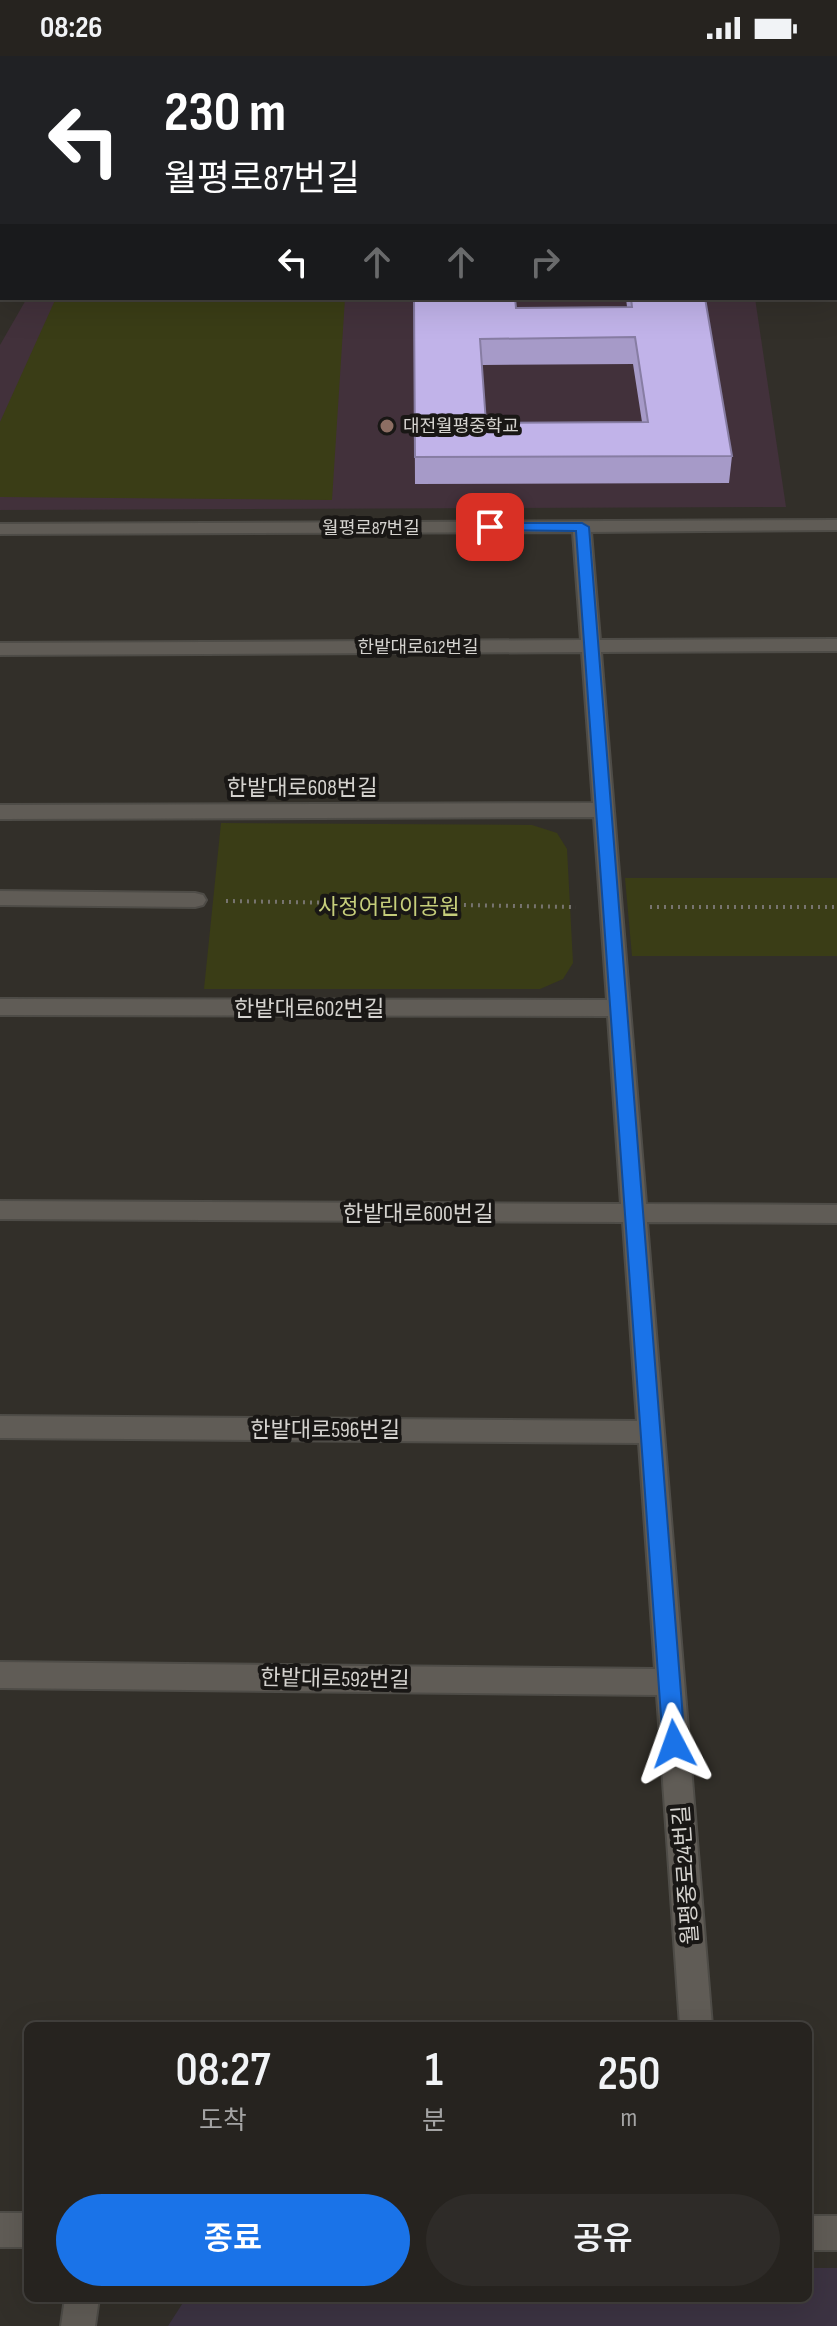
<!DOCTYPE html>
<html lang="ko">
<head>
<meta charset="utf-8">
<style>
  body { margin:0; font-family:"Sofia Sans Condensed","Noto Sans KR",sans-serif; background:#2e2b28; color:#f1f3f6; height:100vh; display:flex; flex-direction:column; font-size:30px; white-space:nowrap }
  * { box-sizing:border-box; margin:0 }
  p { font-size:26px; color:#a4a4a4 }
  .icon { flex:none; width:44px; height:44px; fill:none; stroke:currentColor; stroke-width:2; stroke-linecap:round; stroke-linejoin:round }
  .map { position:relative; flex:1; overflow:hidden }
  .side { position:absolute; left:24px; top:1966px; width:788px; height:280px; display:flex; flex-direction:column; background:#26231f; border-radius:12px; box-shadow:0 8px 32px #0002,0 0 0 2px #42403d }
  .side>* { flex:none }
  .guide { position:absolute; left:0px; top:0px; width:838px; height:244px; box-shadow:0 8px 32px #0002,0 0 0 2px #42403d; background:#202124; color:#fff; overflow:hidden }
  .pin { position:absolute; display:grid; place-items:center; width:68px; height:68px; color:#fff; margin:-34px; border-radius:16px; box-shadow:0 4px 12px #0006 }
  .me { position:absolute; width:88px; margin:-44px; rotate:356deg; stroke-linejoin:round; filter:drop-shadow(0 0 6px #0008) }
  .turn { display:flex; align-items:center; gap:28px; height:168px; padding:0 32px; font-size:36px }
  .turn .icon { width:104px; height:104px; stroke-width:2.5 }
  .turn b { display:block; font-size:56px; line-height:68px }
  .lanes { display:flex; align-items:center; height:76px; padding:0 32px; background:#0003; justify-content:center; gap:40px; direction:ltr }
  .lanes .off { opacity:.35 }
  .eta { display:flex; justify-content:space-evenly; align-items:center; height:136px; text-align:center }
  .eta b { font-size:48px; font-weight:600; line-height:56px }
  .cta { display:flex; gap:16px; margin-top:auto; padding:16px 32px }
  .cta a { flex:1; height:92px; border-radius:48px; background:#1a73e8; color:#fff; font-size:32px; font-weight:600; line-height:92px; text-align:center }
  .cta a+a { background:#2e2b28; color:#f1f3f6 }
  .status { display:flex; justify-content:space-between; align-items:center; height:56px; padding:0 40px; background:#26231f; direction:ltr }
  .status svg { height:22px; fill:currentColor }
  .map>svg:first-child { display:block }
  .commercial { fill:#3c3342 }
  .education { fill:#42313b }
  .green { fill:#3a3d16 }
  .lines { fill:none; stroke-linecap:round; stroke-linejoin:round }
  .minor-casing { stroke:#4e4c47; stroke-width:4 }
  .major-casing { stroke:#4e4c47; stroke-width:4 }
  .path { stroke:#77746f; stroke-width:4; stroke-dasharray:2 5; stroke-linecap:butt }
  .minor { fill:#605c56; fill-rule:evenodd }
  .major { fill:#b55e6a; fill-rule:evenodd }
  .wall { fill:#a69ac8; fill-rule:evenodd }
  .building { fill:#c1b3e9; stroke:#877da3; stroke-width:2; fill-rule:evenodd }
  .route { fill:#1a73e8; stroke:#114b97; stroke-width:2 }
  .education-dot { fill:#8d6e63; stroke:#191715; stroke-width:3 }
  .labels { text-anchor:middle; stroke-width:8; stroke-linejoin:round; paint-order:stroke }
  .far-poi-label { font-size:18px; fill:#d5d3cf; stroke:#191715; text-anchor:start }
  .far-street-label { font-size:18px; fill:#d5d3cf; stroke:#191715 }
  .street-label { font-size:22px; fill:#d5d3cf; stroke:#191715 }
  .park-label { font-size:22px; fill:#c6ce7b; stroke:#191715 }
</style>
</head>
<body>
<div class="status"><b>08:26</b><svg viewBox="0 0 49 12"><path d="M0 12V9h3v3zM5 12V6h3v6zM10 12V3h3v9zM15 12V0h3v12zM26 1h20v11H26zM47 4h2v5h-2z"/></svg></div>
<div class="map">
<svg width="837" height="2270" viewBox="0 0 837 2270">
  <rect width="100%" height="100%" fill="#322f29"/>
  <path class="commercial" d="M808 2212H837V2270H168L186 2242H808Z"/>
  <path class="education" d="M27 242H755L786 451 0 454V289Z"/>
  <path class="green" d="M56 242H345L332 444 0 441V366Z
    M221 767 532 769 557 777 567 793 573 907 563 923 540 933H204Z
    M625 822H837V900H632Z"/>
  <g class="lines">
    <defs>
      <path id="minor" d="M177 0H191V2H177Z
        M836 122H837V130H836Z
        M0 123H2V133H0Z
        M836 146 837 147V160L836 159Z
        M837 464V474L591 476 600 584 837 583V595L601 596 646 1148 837 1149V1167L647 1166 712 1970H680L657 1639 0 1632V1606L655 1613 639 1387 0 1382V1360L637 1365 623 1166 0 1163V1145L621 1148 608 960 0 959V943L607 944 594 761 0 763V749L593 747 582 596 0 599V587L581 584 573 476 0 478V468Z
        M0 835 195 837 203 839 206 844 203 849 195 851 0 849Z
        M0 2157H28V2191H0Z
        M808 2160H837V2194H808Z
        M65 2242H99L95 2270H61Z"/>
      <path id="major" d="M2 0H16L2 3Z
        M0 17H2L0 31Z"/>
    </defs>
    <use href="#minor" class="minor-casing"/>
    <use href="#major" class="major-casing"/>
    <path class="path" d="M226 845 576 851
      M650 851H837"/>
    <use href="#minor" class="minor"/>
    <use href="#major" class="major"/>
  </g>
  <path class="wall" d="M414 242 516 252 627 251 626 242H705L732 400 729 427 415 428ZM633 308 642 366 486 367 482 309Z"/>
  <path class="building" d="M594 0H811L812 2H595Z
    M414 242H515L516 252 632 251 631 242H705L732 400 415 401ZM635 281 648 366 486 367 480 283Z"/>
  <path class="route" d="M490 467H582L589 471 685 1688 682 1695 674 1698 667 1695 663 1688 576 475 486 474 484 471Z"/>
  <circle class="education-dot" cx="387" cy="370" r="8"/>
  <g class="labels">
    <g class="far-poi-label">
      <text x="403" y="376">대전월평중학교</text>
    </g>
    <g class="far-street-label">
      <text x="371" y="478">월평로87번길</text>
      <text x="418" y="597">한밭대로612번길</text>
    </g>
    <g class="street-label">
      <text x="302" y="739">한밭대로608번길</text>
      <text x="309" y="960">한밭대로602번길</text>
      <text x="418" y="1165">한밭대로600번길</text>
      <text x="325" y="1381">한밭대로596번길</text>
      <text transform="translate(335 1622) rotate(1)" y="8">한밭대로592번길</text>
      <text transform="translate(685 1819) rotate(-94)" y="8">월평중로24번길</text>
    </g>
    <g class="park-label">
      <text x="389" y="858">사정어린이공원</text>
    </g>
  </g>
</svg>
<div class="pin" style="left:490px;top:471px;background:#d93025"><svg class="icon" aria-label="arrive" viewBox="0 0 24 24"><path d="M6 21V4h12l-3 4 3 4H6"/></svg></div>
<svg class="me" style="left:674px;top:1688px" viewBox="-20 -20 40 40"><path d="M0-17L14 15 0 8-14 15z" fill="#1a73e8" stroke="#fff" stroke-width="4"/></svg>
<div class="guide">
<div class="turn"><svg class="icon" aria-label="left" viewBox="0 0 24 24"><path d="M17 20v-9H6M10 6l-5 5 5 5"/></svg><div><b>230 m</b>월평로87번길</div></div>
<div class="lanes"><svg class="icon" aria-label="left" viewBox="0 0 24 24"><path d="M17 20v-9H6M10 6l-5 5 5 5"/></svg><svg class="icon off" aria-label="ahead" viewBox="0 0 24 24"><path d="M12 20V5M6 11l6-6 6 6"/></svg><svg class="icon off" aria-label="ahead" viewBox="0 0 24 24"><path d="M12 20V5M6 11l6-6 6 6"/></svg><svg class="icon off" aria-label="right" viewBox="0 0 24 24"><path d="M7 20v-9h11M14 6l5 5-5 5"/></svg></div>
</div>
<section class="side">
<div class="eta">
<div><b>08:27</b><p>도착</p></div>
<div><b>1</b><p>분</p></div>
<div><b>250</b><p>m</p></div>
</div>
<div class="cta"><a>종료</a><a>공유</a></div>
</section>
</div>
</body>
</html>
